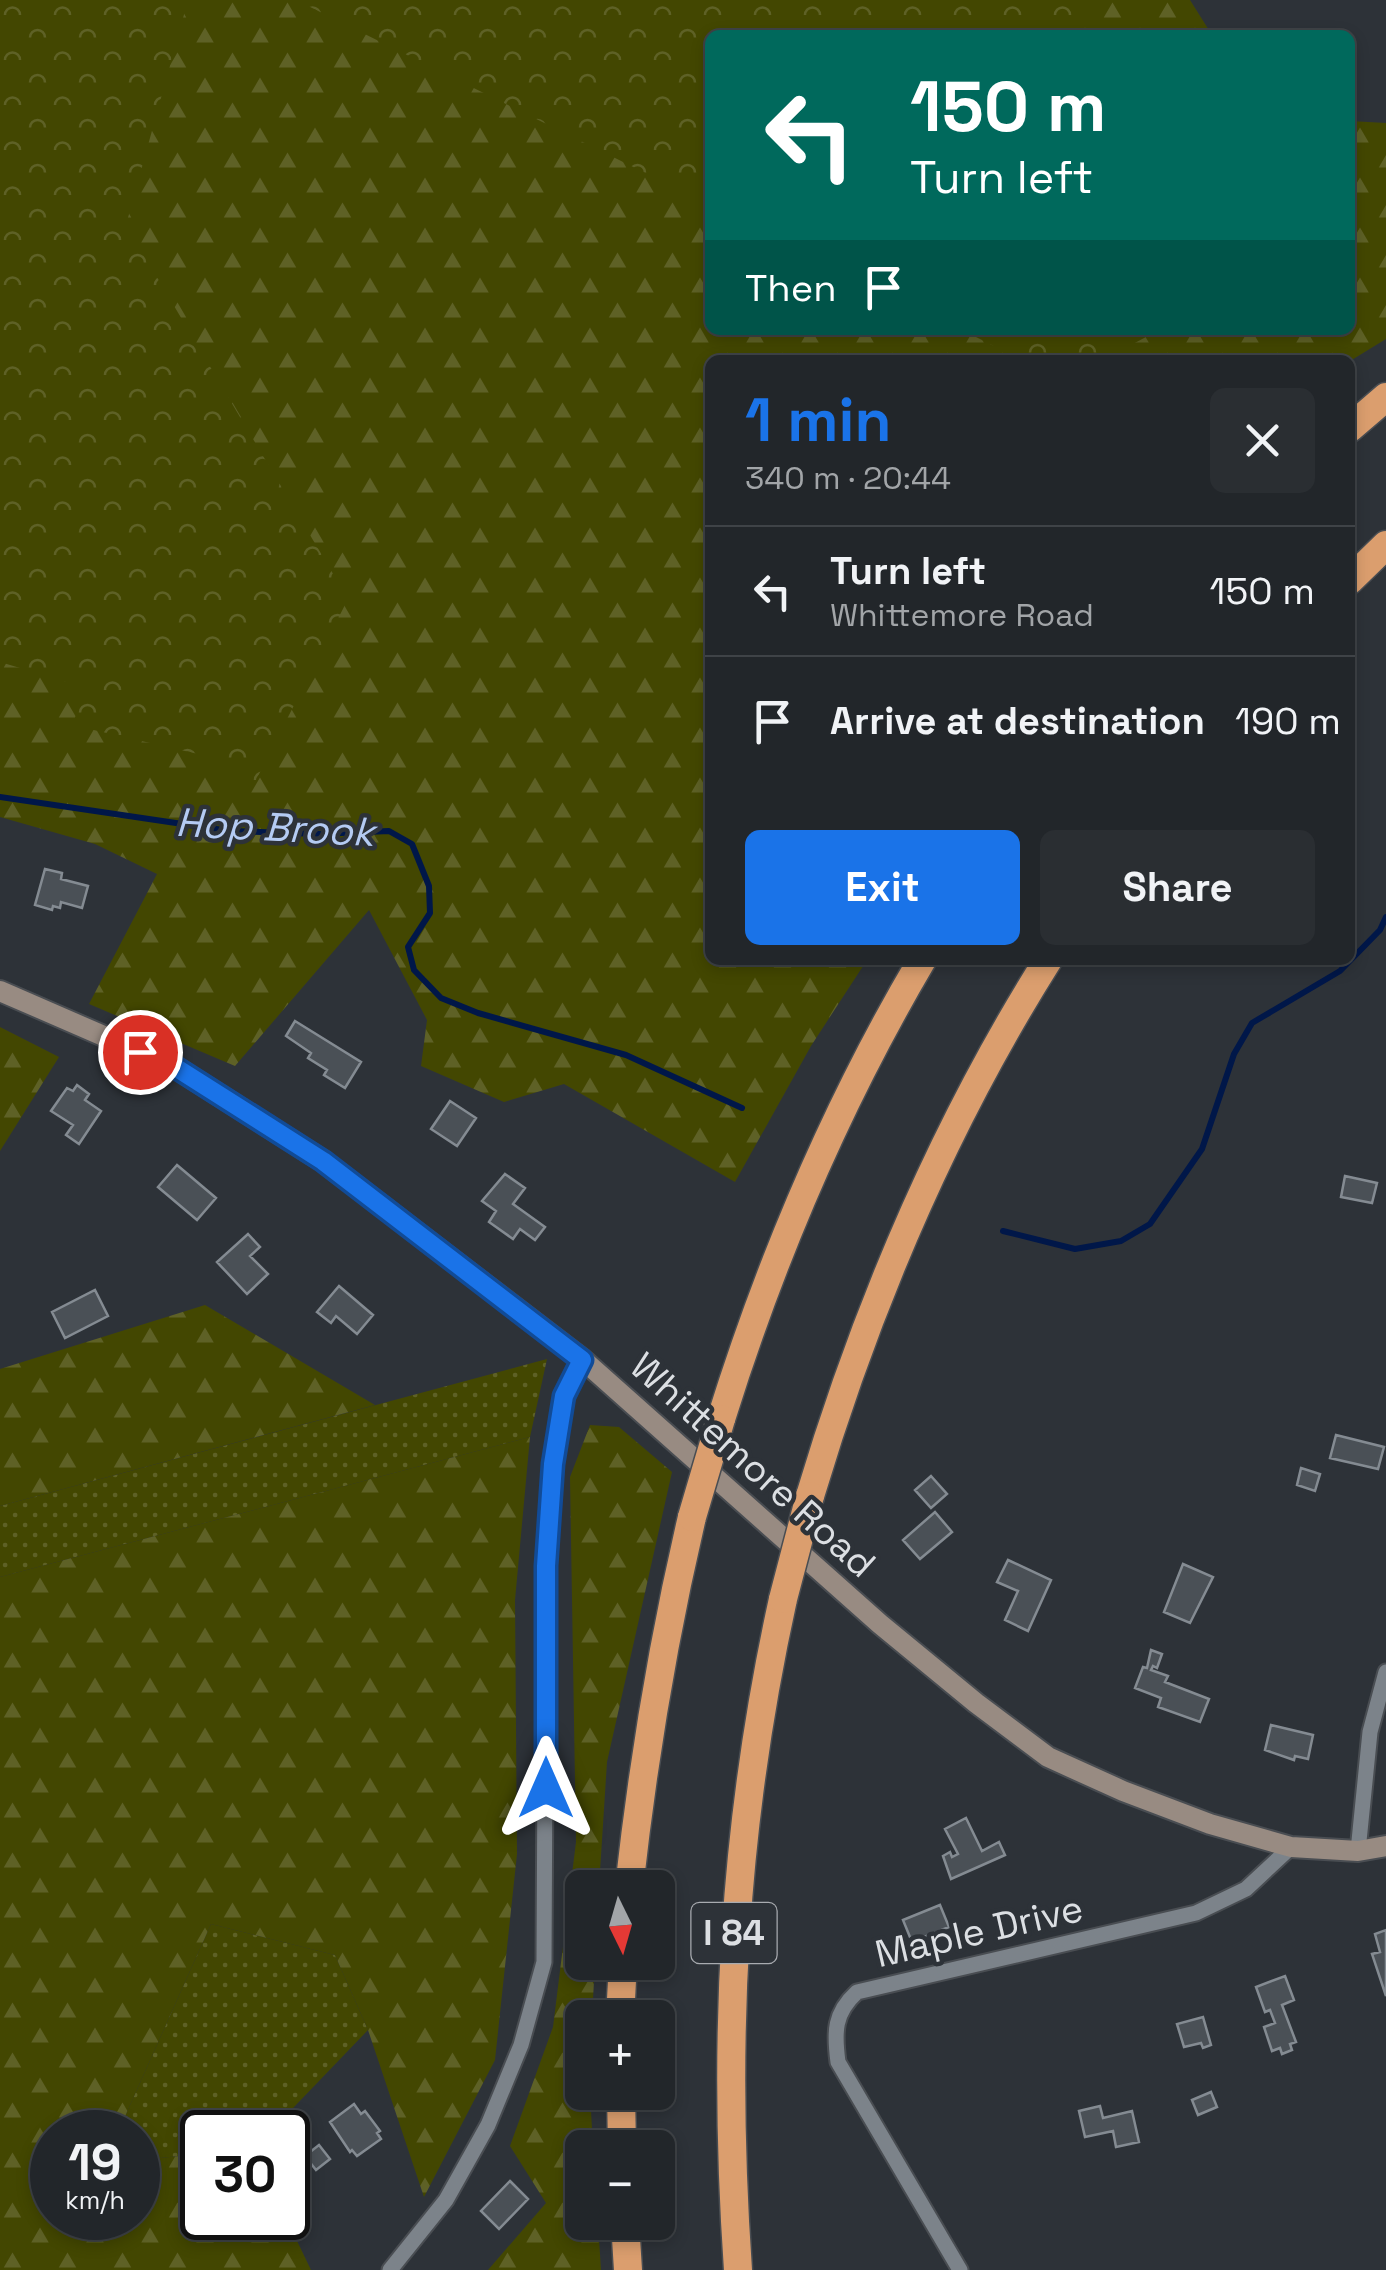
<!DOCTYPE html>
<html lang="en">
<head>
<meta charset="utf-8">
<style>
  body { margin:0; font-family:"Space Grotesk",sans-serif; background:#2a2e32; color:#f1f3f6; height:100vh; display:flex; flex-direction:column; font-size:38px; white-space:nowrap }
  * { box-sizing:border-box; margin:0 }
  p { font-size:32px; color:#a2a5a8 }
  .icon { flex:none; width:55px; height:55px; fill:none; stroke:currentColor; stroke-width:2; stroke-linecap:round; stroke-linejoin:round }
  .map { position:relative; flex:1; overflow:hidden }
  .details { position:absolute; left:705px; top:355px; width:650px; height:610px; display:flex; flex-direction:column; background:#22262a; border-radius:15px; box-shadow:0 5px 15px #0003,0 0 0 2px #3f4347 }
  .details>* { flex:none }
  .guide { position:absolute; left:705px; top:30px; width:650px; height:305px; border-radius:15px; box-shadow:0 5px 15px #0003,0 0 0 2px #3f4347; background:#00695c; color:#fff; overflow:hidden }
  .needle { width:65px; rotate:175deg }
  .controls { position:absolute; left:565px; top:1870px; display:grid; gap:20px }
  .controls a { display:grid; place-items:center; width:110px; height:110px; border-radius:15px; background:#22262a; box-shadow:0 5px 15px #0003,0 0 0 2px #3f4347; font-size:50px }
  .speed { position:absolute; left:30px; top:2110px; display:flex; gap:20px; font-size:50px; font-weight:700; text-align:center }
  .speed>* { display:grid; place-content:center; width:130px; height:130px; border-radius:50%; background:#22262a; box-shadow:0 5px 15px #0003,0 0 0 2px #3f4347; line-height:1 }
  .speed small { font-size:25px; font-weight:400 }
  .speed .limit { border:5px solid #111; border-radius:15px; background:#fff; color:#111 }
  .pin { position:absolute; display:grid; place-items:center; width:85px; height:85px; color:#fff; margin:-42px; border:5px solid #fff; border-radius:50%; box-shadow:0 2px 10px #0007 }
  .me { position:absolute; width:110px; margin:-55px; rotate:0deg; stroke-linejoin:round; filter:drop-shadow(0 0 8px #0008) }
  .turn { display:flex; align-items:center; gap:35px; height:210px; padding:0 40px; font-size:45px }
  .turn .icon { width:130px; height:130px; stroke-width:2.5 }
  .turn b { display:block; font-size:70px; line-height:85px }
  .then { display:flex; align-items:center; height:95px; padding:0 40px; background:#0003; gap:20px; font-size:38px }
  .round { display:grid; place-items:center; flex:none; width:105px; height:105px; border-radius:15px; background:#2a2e32 }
  .head { display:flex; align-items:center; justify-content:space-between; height:170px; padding:0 40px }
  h1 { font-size:60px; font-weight:700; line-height:75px; color:#1a73e8 }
  .primary-button { display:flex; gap:20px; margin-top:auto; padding:20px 40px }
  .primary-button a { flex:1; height:115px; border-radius:15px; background:#1a73e8; color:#fff; font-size:40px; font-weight:700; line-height:115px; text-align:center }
  .primary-button a+a { background:#2a2e32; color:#f1f3f6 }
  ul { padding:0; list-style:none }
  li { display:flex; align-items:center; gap:30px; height:130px; padding:0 40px; border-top:2px solid #3f4347 }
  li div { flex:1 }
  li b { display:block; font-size:38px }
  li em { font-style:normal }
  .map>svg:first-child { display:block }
  .grass { fill:url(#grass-dots) }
  .forest { fill:url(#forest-firs) }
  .park { fill:url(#park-crowns) }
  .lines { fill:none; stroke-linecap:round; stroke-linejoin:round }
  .stream { stroke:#001749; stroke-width:6 }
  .building { fill:#4a5056; stroke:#848b92; stroke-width:2.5 }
  .street-casing { stroke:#494d52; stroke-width:19 }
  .secondary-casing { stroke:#494d52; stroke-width:24 }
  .highway-casing { stroke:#494d52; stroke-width:31 }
  .street { stroke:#7c838a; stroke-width:15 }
  .secondary { stroke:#988b82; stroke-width:20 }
  .highway { stroke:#db9e6e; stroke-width:28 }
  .highway-bridge-casing { stroke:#494d52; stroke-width:31; stroke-linecap:butt }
  .highway-bridge { stroke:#db9e6e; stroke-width:28 }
  .route-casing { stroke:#114b97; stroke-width:25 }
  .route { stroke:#1a73e8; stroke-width:18 }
  .labels { text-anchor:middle; stroke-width:9; stroke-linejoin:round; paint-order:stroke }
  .shield { fill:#2d3238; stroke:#a8abb0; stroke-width:2.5 }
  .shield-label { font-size:35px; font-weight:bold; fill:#dcdfe3 }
  .street-label { font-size:38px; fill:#dcdfe3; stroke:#2d3238 }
  .water-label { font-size:40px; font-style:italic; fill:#b4cbf3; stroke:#2d3238 }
</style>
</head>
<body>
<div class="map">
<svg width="1386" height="2270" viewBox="0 0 1386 2270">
  <defs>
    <pattern id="grass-dots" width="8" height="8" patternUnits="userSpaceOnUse" patternTransform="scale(2.5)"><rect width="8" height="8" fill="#434701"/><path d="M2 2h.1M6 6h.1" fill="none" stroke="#5e6126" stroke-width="1.8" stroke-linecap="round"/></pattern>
    <pattern id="forest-firs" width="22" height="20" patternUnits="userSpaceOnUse" patternTransform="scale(2.5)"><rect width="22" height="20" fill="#434701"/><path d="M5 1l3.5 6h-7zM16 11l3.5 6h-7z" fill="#5e6126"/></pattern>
    <pattern id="park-crowns" width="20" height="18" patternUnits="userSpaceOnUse" patternTransform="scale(2.5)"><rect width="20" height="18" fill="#434701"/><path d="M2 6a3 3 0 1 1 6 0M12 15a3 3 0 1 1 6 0" fill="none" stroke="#5e6126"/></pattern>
  </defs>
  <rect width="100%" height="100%" fill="#2d3238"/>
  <path class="grass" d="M547 1359 530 1437 0 1577V1506Z
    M211 1924 335 1955 368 2030 270 2132H202V2154L138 2160V2132H118Z"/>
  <path class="forest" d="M0 0H1190L1212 35H710V330H1350V121L1386 123V339L1350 361 710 360V960H867L811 1046 735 1182 564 1084 504 1102 421 1066 427 1020 369 910 235 1066 89 1004 157 874 95 844 0 817Z
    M0 1027 59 1057 0 1151Z
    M205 1305 375 1405 0 1506V1369Z
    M590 1425 619 1427 672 1472 607 1762 599 1887 582 1888V1962L595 1963 592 2017 582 2018V2092L590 2093 593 2147 582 2148V2222L598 2223 601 2270H488L546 2203 510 2146 553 2027 576 1842 570 1477Z
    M530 1437 515 1600 517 1854 495 2060 424 2197 368 2030 335 1955 211 1924 118 2132H52V2218H138V2160L202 2154V2218H286L311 2270H0V1577Z"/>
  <path class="park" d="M0 0H188L126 225 348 599 254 784 198 754 72 725 87 688 0 662Z
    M296 0H1086L1059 35H710V205Z
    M962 330H1159L1103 360H1022Z"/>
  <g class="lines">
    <path class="stream" d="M0 797 230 831 319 834 389 831 412 844 429 886 430 913 408 947 414 970 441 998 478 1013 626 1055 742 1108
      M1003 1231 1075 1249 1121 1241 1150 1224 1202 1149 1234 1054 1252 1023 1340 971 1380 930 1386 917"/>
  </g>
  <path class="building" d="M45 869 62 873 61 879 88 886 82 908 61 902 60 908 53 906 52 910 35 905Z
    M295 1021 361 1062 345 1088 324 1075 327 1070 308 1058 311 1053 286 1036Z
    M77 1085 89 1094 85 1100 101 1111 79 1144 66 1135 73 1125 51 1111 67 1088 73 1091Z
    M450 1101 476 1118 457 1146 431 1129Z
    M177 1165 216 1198 197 1220 158 1187Z
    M505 1174 525 1188 513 1204 545 1227 535 1240 520 1229 513 1239 489 1222 496 1211 482 1201Z
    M1345 1176 1377 1183 1372 1203 1341 1197Z
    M248 1234 260 1247 250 1256 268 1274 247 1294 217 1262Z
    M339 1286 373 1315 357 1334 336 1316 331 1323 317 1312Z
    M95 1290 108 1316 65 1338 52 1312Z
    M1336 1435 1384 1447 1378 1469 1330 1458Z
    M1301 1468 1320 1474 1315 1491 1297 1485Z
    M931 1476 947 1494 931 1508 915 1490Z
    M935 1512 952 1532 920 1559 903 1540Z
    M1008 1560 1051 1580 1028 1631 1005 1620 1018 1591 997 1582Z
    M1183 1564 1213 1577 1190 1623 1164 1612Z
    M1151 1650 1162 1654 1157 1668 1153 1666 1151 1670 1168 1676 1165 1682 1209 1699 1200 1722 1158 1707 1161 1698 1135 1688 1143 1667 1147 1668Z
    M1271 1725 1313 1735 1308 1759 1295 1756 1294 1760 1265 1750Z
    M966 1818 982 1851 999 1842 1005 1855 951 1879 943 1856 950 1852 952 1857 958 1854 945 1829Z
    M940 1905 949 1927 912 1942 903 1920Z
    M1386 1930V1996L1372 1954 1380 1952 1375 1934Z
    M1285 1976 1294 2000 1282 2005 1296 2042 1290 2044 1292 2050 1282 2054 1280 2048 1272 2051 1264 2027 1275 2023 1270 2010 1265 2012 1256 1987Z
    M1203 2017 1211 2045 1203 2048 1201 2043 1184 2047 1177 2024Z
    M1211 2092 1217 2107 1198 2115 1192 2100Z
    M354 2104 361 2114 365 2111 380 2131 377 2133 381 2139 357 2156 352 2150 350 2152 330 2122Z
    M1100 2106 1103 2118 1132 2111 1139 2142 1116 2147 1113 2131 1085 2137 1079 2111Z
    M319 2145 330 2159 316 2170 305 2156Z
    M510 2181 528 2199 499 2229 481 2211Z"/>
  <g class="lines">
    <defs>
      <path id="street" d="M1358 1851 1370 1732 1386 1672
        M390 2270 446 2200 488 2125 521 2045 544 1962 546 1566 553 1464 564 1396 582 1359
        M960 2270 838 2062C834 2032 834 2013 857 1992L1196 1913 1246 1889 1291 1847"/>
      <path id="secondary" d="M0 991 175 1067 323 1161 582 1359 880 1624 976 1703 1048 1757 1123 1791 1210 1824 1291 1847 1358 1851 1386 1846"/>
      <path id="highway" d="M1350 428 1386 397
        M1350 580 1386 545
        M721 1419C771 1259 837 1104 922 960
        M810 1496C866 1309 944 1125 1048 960
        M629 1888C643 1762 663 1640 692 1517
        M620 2018 623 1962
        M621 2092 622 2148
        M625 2222 628 2270
        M738 2270C722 2039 733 1826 783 1599"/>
    </defs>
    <use href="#street" class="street-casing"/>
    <use href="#secondary" class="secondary-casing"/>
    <use href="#highway" class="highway-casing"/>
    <use href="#street" class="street"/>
    <use href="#secondary" class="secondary"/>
    <use href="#highway" class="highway"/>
    <defs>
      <path id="highway-bridge" d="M692 1517 721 1419
        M783 1599 810 1496"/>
    </defs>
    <use href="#highway-bridge" class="highway-bridge-casing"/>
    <use href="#highway-bridge" class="highway-bridge"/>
  </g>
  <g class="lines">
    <defs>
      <path id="route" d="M140 1052 175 1067 323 1161 582 1360 564 1396 553 1464 546 1566V1788"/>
    </defs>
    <use href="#route" class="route-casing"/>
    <use href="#route" class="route"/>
  </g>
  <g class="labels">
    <rect class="shield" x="691.5" y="1903" width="85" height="60" rx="8"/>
    <g class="shield-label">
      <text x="734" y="1945">I 84</text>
    </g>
    <g class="street-label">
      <text transform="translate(753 1465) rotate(42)" y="13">Whittemore Road</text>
      <text transform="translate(979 1931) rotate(-13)" y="13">Maple Drive</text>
    </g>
    <g class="water-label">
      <text transform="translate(275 827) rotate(3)" y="14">Hop Brook</text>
    </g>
  </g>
</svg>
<div class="controls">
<a><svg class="needle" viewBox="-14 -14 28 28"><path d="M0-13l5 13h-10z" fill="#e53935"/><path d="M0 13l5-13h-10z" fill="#a2a5a8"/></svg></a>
<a>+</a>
<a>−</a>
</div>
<div class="speed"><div>19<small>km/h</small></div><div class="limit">30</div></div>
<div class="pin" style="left:140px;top:1052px;background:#d93025"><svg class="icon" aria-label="arrive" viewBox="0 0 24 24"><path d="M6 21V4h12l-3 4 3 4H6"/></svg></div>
<svg class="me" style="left:546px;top:1788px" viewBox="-20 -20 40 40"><path d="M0-17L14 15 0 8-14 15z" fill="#1a73e8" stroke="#fff" stroke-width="4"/></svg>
<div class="guide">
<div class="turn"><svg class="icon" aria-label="left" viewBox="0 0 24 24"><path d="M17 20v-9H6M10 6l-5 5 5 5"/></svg><div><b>150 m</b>Turn left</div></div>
<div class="then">Then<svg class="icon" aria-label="arrive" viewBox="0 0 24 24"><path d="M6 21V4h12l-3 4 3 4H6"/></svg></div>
</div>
<section class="details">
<div class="head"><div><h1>1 min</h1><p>340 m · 20:44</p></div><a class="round"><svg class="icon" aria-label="close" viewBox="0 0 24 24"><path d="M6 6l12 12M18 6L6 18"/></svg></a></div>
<ul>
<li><svg class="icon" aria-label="left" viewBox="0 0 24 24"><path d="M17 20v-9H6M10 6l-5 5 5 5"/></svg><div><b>Turn left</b><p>Whittemore Road</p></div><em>150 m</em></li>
<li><svg class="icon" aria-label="arrive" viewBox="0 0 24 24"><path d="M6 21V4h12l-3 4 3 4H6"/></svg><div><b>Arrive at destination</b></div><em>190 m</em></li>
</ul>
<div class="primary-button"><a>Exit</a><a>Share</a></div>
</section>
</div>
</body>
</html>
